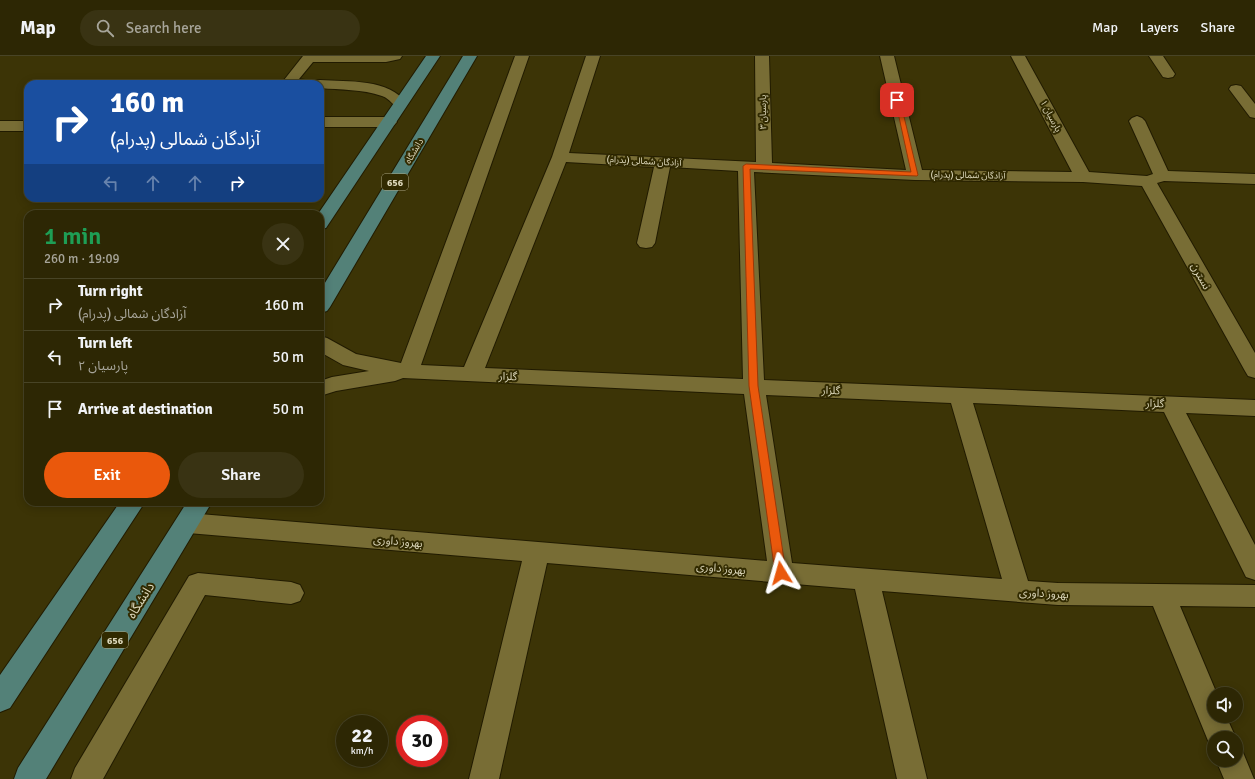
<!DOCTYPE html>
<html lang="en">
<head>
<meta charset="utf-8">
<style>
  body { margin:0; font-family:Signika,"Noto Sans Arabic",sans-serif; background:#393313; color:#f1f3f6; height:100vh; display:flex; flex-direction:column; font-size:15px; white-space:nowrap }
  * { box-sizing:border-box; margin:0 }
  p { font-size:13px; color:#a7a59a }
  .icon { flex:none; width:22px; height:22px; fill:none; stroke:currentColor; stroke-width:2; stroke-linecap:round; stroke-linejoin:round }
  .map { position:relative; flex:1; overflow:hidden }
  .details { position:absolute; left:24px; top:154px; width:300px; height:296px; display:flex; flex-direction:column; background:#2d2704; border-radius:12px; box-shadow:0 2px 10px #0003,0 0 0 1px #484426 }
  .details>* { flex:none }
  .top-card { position:absolute; left:24px; top:24px; width:300px; height:122px; border-radius:12px; box-shadow:0 2px 10px #0003,0 0 0 1px #484426; background:#1a4fa0; color:#fff; overflow:hidden }
  .fabs { position:absolute; left:1207px; top:631px; display:grid; gap:8px }
  .fabs a { display:grid; place-items:center; width:36px; height:36px; border-radius:50%; background:#2d2704; box-shadow:0 2px 10px #0003,0 0 0 1px #484426; font-size:20px }
  .speed { position:absolute; left:336px; top:659px; display:flex; gap:8px; font-size:20px; font-weight:700; text-align:center }
  .speed>* { display:grid; place-content:center; width:52px; height:52px; border-radius:50%; background:#2d2704; box-shadow:0 2px 10px #0003,0 0 0 1px #484426; line-height:1 }
  .speed small { font-size:10px; font-weight:400 }
  .speed .limit { border:6px solid #d22; background:#fff; color:#111 }
  .pin { position:absolute; display:grid; place-items:center; width:34px; height:34px; color:#fff; margin:-17px; border-radius:8px; box-shadow:0 2px 6px #0006 }
  .me { position:absolute; width:44px; margin:-22px; rotate:352deg; stroke-linejoin:round; filter:drop-shadow(0 0 3px #0008) }
  .turn { display:flex; align-items:center; gap:14px; height:84px; padding:0 20px; font-size:18px }
  .turn .icon { width:52px; height:52px; stroke-width:2.5 }
  .turn b { display:block; font-size:28px; line-height:34px }
  .lanes { display:flex; align-items:center; height:38px; padding:0 20px; background:#0003; justify-content:center; gap:20px; direction:ltr }
  .lanes .off { opacity:.35 }
  .round { display:grid; place-items:center; flex:none; width:42px; height:42px; border-radius:21px; background:#393313 }
  .summary { display:flex; align-items:center; justify-content:space-between; height:68px; padding:0 20px }
  h1 { font-size:24px; font-weight:600; line-height:30px; color:#1e9e55 }
  .primary-button { display:flex; gap:8px; margin-top:auto; padding:8px 20px }
  .primary-button a { flex:1; height:46px; border-radius:24px; background:#ea580c; color:#fff; font-size:16px; font-weight:600; line-height:46px; text-align:center }
  .primary-button a+a { background:#393313; color:#f1f3f6 }
  ul { padding:0; list-style:none }
  li { display:flex; align-items:center; gap:12px; height:52px; padding:0 20px; border-top:1px solid #484426 }
  li div { flex:1 }
  li b { display:block; font-size:15px }
  li em { font-style:normal }
  header { display:flex; align-items:center; gap:24px; box-sizing:border-box; height:56px; padding:0 20px; background:#2d2704; border-bottom:1px solid #484426 }
  header strong { font-size:19px }
  nav { display:flex; gap:22px; margin-inline-start:auto; font-size:14px }
  .search { width:280px; height:36px; background:#393313; display:flex; align-items:center; gap:10px; box-sizing:border-box; padding:0 14px; border-radius:22px; color:#a7a59a; font-size:15px }
  .map>svg:first-child { display:block }
  .lines { fill:none; stroke-linecap:round; stroke-linejoin:round }
  .minor-casing { stroke:#211b00; stroke-width:2 }
  .major-casing { stroke:#211b00; stroke-width:2 }
  .minor { fill:#786d35; fill-rule:evenodd }
  .major { fill:#538178; fill-rule:evenodd }
  .route { fill:#ea580c; stroke:#983908 }
  .labels { text-anchor:middle; stroke-width:4; stroke-linejoin:round; paint-order:stroke }
  .far-street-label { font-size:9px; fill:#ddd8bb; stroke:#312a00 }
  .shield { fill:#312a00; stroke:#a9a483; stroke-width:1 }
  .shield-label { font-size:10px; font-weight:bold; fill:#ddd8bb }
  .street-label { font-size:11px; fill:#ddd8bb; stroke:#312a00 }
  .near-street-label { font-size:13px; fill:#ddd8bb; stroke:#312a00 }
</style>
</head>
<body>
<header>
<strong>Map</strong>
<div class="search"><svg class="icon" aria-label="search" viewBox="0 0 24 24"><circle cx="10" cy="10" r="6"/><path d="M15 15l6 6"/></svg>Search here</div>
<nav><a>Map</a><a>Layers</a><a>Share</a></nav>
</header>
<div class="map">
<svg width="1255" height="723" viewBox="0 0 1255 723">
  <rect width="100%" height="100%" fill="#3c3406"/>
  <g class="lines">
    <defs>
      <path id="minor" d="M303 0H402L400 3 386 6H313L299 23 311 25 313 28 315 25 320 24C348 26 389 22 407 48L405 51C393 54 392 43 382 40 362 33 341 34 320 32V28H283L284 24Z
        M515 0H529L421 309 464 311 552 101 586 0H600L569 97 756 106 755 0H769L772 107 906 114 880 0H894L922 114 1072 116 1011 0H1025L1089 116 1147 120 1153 118 1129 65 1132 62 1137 60 1142 62 1145 65 1168 115 1255 118V128L1164 125 1157 127 1255 297V322L1248 320 1245 315 1142 130 1083 126 915 124 754 116 764 324 1255 344V360L1186 357 1255 489V524L1246 521 1164 356 973 347 1028 525 1058 527 1255 529V551L1180 550 1217 638H1214V660H1226L1236 682H1214V693L1211 692 1153 550 1058 549 882 535 927 723H897L855 533 547 507 499 723H469L522 505 188 477 179 474 176 467 179 460 188 457 767 505 744 338 403 322 395 325 336 335 320 340V325L332 321 369 315 343 309 320 296V280L327 282 356 298 401 307ZM566 106 654 111 637 187 640 191 646 192 652 191 655 187 670 111 738 115 743 323 485 312ZM766 339 951 347 1002 523 792 507Z
        M1149 0H1163L1175 18 1173 21 1168 22 1163 21Z
        M1236 29 1241 30 1255 48V62L1250 61 1229 33 1231 30Z
        M320 61H389L394 63 397 66 394 69 389 71H320Z
        M0 65H28V75H0Z
        M198 517 291 526 300 529 304 537 300 545 291 548 205 539 103 723H71L75 712 189 520Z
        M1236 692 1242 694 1254 723H1224L1216 704H1236Z"/>
      <path id="major" d="M426 0H440L326 172 320 173V158H318Z
        M463 0H477L330 251 327 255 320 257V235Z
        M120 446H145L10 652 0 656V619Z
        M187 446H212L46 723H14L18 712Z"/>
    </defs>
    <use href="#minor" class="minor-casing"/>
    <use href="#major" class="major-casing"/>
    <use href="#minor" class="minor"/>
    <use href="#major" class="major"/>
  </g>
  <path class="route" d="M895 43 900 44 918 119 917 120 750 113 758 330 786 517 784 520 781 521 777 520 775 517 749 330 743 110 746 108 911 116Z"/>
  <g class="labels">
    <g class="far-street-label">
      <text transform="translate(763 56) rotate(-91)" y="3">پارسیان ۳</text>
      <text transform="translate(1051 60) rotate(62)" y="3">پارسیان ۱</text>
      <text transform="translate(414 95) rotate(-59)" y="3">دانشگاه</text>
      <text transform="translate(644 105) rotate(3)" y="3">آزادگان شمالی (پدرام)</text>
      <text transform="translate(968 119) rotate(1)" y="3">آزادگان شمالی (پدرام)</text>
    </g>
    <g class="shield">
      <rect x="382" y="118" width="26" height="16" rx="3"/>
      <rect x="102" y="576" width="26" height="16" rx="3"/>
    </g>
    <g class="shield-label">
      <text x="395" y="130">656</text>
      <text x="115" y="588">656</text>
    </g>
    <g class="street-label">
      <text transform="translate(1201 220) rotate(61)" y="4">نسترن</text>
      <text transform="translate(508 320) rotate(2)" y="4">گلزار</text>
      <text transform="translate(831 334) rotate(2)" y="4">گلزار</text>
      <text transform="translate(1155 347) rotate(2)" y="4">گلزار</text>
      <text transform="translate(398 485) rotate(5)" y="4">بهروز داوری</text>
      <text transform="translate(721 512) rotate(5)" y="4">بهروز داوری</text>
      <text transform="translate(1044 537) rotate(3)" y="4">بهروز داوری</text>
    </g>
    <g class="near-street-label">
      <text transform="translate(140 544) rotate(-58)" y="5">دانشگاه</text>
    </g>
  </g>
</svg>
<div class="fabs">
<a><svg class="icon" aria-label="sound" viewBox="0 0 24 24"><path d="M4 9h4l5-4v14l-5-4H4zM17 9q2 3 0 6"/></svg></a>
<a><svg class="icon" aria-label="search" viewBox="0 0 24 24"><circle cx="10" cy="10" r="6"/><path d="M15 15l6 6"/></svg></a>
</div>
<div class="speed"><div>22<small>km/h</small></div><div class="limit">30</div></div>
<div class="pin" style="left:897px;top:44px;background:#d93025"><svg class="icon" aria-label="arrive" viewBox="0 0 24 24"><path d="M6 21V4h12l-3 4 3 4H6"/></svg></div>
<svg class="me" style="left:781px;top:517px" viewBox="-20 -20 40 40"><path d="M0-17L14 15 0 8-14 15z" fill="#ea580c" stroke="#fff" stroke-width="4"/></svg>
<div class="top-card">
<div class="turn"><svg class="icon" aria-label="right" viewBox="0 0 24 24"><path d="M7 20v-9h11M14 6l5 5-5 5"/></svg><div><b>160 m</b>آزادگان شمالی (پدرام)</div></div>
<div class="lanes"><svg class="icon off" aria-label="left" viewBox="0 0 24 24"><path d="M17 20v-9H6M10 6l-5 5 5 5"/></svg><svg class="icon off" aria-label="ahead" viewBox="0 0 24 24"><path d="M12 20V5M6 11l6-6 6 6"/></svg><svg class="icon off" aria-label="ahead" viewBox="0 0 24 24"><path d="M12 20V5M6 11l6-6 6 6"/></svg><svg class="icon" aria-label="right" viewBox="0 0 24 24"><path d="M7 20v-9h11M14 6l5 5-5 5"/></svg></div>
</div>
<section class="details">
<div class="summary"><div><h1>1 min</h1><p>260 m · 19:09</p></div><a class="round"><svg class="icon" aria-label="close" viewBox="0 0 24 24"><path d="M6 6l12 12M18 6L6 18"/></svg></a></div>
<ul>
<li><svg class="icon" aria-label="right" viewBox="0 0 24 24"><path d="M7 20v-9h11M14 6l5 5-5 5"/></svg><div><b>Turn right</b><p>آزادگان شمالی (پدرام)</p></div><em>160 m</em></li>
<li><svg class="icon" aria-label="left" viewBox="0 0 24 24"><path d="M17 20v-9H6M10 6l-5 5 5 5"/></svg><div><b>Turn left</b><p>پارسیان ۲</p></div><em>50 m</em></li>
<li><svg class="icon" aria-label="arrive" viewBox="0 0 24 24"><path d="M6 21V4h12l-3 4 3 4H6"/></svg><div><b>Arrive at destination</b></div><em>50 m</em></li>
</ul>
<div class="primary-button"><a>Exit</a><a>Share</a></div>
</section>
</div>
</body>
</html>
